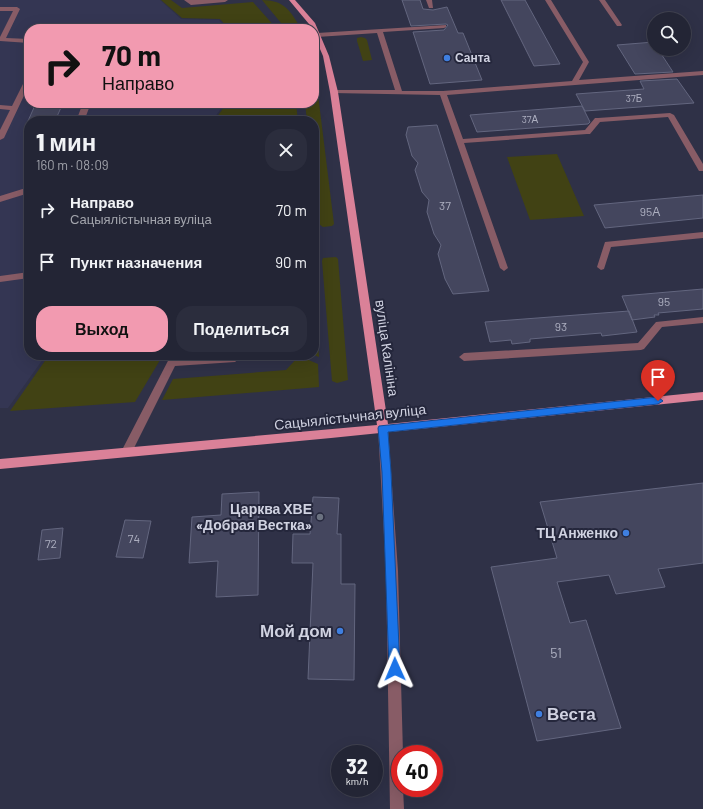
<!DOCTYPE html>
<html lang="ru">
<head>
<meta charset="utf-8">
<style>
  body { margin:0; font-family:Barlow,sans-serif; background:#2b2d3d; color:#f1f3f6; height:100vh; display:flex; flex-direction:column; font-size:15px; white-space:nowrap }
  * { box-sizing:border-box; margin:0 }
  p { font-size:13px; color:#a3a5ad }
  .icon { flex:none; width:22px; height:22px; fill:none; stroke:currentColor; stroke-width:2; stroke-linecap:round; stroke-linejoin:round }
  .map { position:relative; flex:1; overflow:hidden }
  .sheet { position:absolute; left:24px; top:116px; width:295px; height:244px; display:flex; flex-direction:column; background:#232535; border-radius:16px; box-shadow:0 4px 16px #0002,0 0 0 1px #404250 }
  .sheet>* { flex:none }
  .banner { position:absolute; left:24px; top:24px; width:295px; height:84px; border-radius:16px; box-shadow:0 4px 16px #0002,0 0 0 1px #404250; background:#f29ab0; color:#111; overflow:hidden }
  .buttons { position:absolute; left:647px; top:12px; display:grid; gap:8px }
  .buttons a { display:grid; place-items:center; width:44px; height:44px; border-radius:50%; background:#232535; box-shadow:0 4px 16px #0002,0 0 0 1px #404250; font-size:20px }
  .speed { position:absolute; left:331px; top:745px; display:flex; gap:8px; font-size:20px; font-weight:700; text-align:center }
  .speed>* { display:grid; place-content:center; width:52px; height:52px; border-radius:50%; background:#232535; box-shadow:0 4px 16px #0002,0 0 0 1px #404250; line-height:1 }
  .speed small { font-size:10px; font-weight:400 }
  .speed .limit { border:6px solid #d22; background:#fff; color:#111 }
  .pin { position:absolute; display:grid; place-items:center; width:34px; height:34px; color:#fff; margin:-41px -17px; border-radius:50% 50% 50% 0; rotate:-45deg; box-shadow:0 0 4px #0007 }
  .pin .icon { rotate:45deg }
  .me { position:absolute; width:44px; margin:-22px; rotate:359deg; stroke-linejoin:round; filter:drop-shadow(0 0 3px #0008) }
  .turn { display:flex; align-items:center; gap:14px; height:84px; padding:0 12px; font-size:18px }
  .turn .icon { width:52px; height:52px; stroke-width:2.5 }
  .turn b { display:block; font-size:28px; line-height:34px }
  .round { display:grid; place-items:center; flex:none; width:42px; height:42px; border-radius:16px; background:#2b2d3d }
  .summary { display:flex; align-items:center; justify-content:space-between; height:68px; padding:0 12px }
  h1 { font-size:24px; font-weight:800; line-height:30px }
  .cta { display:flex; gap:8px; margin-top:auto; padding:8px 12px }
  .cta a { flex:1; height:46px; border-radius:16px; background:#f29ab0; color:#111; font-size:16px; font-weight:800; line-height:46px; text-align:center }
  .cta a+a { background:#2b2d3d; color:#f1f3f6 }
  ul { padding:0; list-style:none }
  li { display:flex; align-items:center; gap:12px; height:52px; padding:0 12px }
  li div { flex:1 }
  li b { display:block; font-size:15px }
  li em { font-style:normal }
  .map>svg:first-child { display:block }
  .built { fill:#343653 }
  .green { fill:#414214 }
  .building { fill:#44465e; stroke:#63667f }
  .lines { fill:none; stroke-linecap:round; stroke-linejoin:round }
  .minor { fill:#885c66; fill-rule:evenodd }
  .major { fill:#da8198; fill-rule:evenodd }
  .route { fill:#1a73e8; stroke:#114b97 }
  .shop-dot { fill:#3f7fe0; stroke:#25273c; stroke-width:1.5 }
  .worship-dot { fill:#6b7280; stroke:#25273c; stroke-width:1.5 }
  .labels { text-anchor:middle; stroke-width:4; stroke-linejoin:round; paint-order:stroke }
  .far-number-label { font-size:10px; fill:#adafc0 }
  .far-poi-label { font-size:12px; font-weight:bold; fill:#d0d2e1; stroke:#25273c; text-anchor:start }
  .number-label { font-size:12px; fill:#adafc0 }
  .street-label { font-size:14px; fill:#d0d2e1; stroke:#25273c }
  .poi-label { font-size:14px; font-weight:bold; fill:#d0d2e1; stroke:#25273c; text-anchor:end }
  .near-number-label { font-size:14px; fill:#adafc0 }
  .near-poi-label { font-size:17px; font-weight:bold; fill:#d0d2e1; stroke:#25273c; text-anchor:end }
</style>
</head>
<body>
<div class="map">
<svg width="703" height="809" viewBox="0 0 703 809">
  <rect width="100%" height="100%" fill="#2f3147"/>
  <path class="built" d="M0 0H160L181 19 219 20 227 29H29V103H225L212 121H29V355H46L8 408H0Z"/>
  <path class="green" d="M161 0H171L182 8 253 2 277 29H229L220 19 182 18Z
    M262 0C284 0 291 11 301 29H286Z
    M361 37 365 38 367 40 372 60 363 61 357 41V38Z
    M314 62 334 224 332 226 323 227 319 224 314 178V121H307L305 103H314Z
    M227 103H296L298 121H214Z
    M557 154 584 216 530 220 507 157Z
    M336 257 338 259 348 380 337 383 332 381 322 261 323 258Z
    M314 297 319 357 314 355Z
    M49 355H163L135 402 10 411Z
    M299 356 318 364 319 387 162 400 173 379 286 370Z"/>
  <path class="building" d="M402 0H420L423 9 433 10 447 7 458 33H463L482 80 430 84 413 32 444 30 448 25 446 24 411 26Z
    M501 0H525L560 64 534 66Z
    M654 42V49H658L673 72 635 74 617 45Z
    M677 79 694 103 585 111 576 94 644 89 640 81Z
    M36 103H63L55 121H28Z
    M582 106 590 122 588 124 477 132 470 115Z
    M437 125 489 291 453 294 445 279 438 254 441 245 434 234 427 212 429 200 422 192 415 170 418 163 412 156 406 135 408 127Z
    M703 195V218L605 228 594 205Z
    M703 289V309L658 313 659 315H654L655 317 632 320 622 296Z
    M629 311 637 332 602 336 601 333 530 339V342L512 344 511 340 490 342 485 322Z
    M703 483V563L658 569 665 587 616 594 609 575 557 582 570 623 586 620 621 728 537 741 491 567 557 558 540 502Z
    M259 492 258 595 216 597 218 561 189 563 192 517 221 515 222 494Z
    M313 497 339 498 337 534H341V584H355L354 680 308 679 313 563H292L293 534H310Z
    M125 520 151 521 143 558 116 557Z
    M63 528 60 558 38 560 42 530Z"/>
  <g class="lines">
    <path class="minor" d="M184 0H228L225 2 191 5Z
      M426 0H432L433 8H429Z
      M545 0H551L589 62 579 80 703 71V75L447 95 463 139 585 130 595 118H598L670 113 674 115 703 164V171H699L668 117 600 122 590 134H587L464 143 508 268 504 271 500 268 440 95 332 93 330 92 334 90H395L377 33 317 37 314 35 317 33 446 25V27L444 28 383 32 402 91H443L572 81 583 62Z
      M599 0H605L622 25 621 26H617Z
      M0 7H17L20 9 6 38 29 39V43L0 41V37L13 11H0Z
      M29 76V85L4 138 0 140V130L10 110 0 109V105L12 106 26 78Z
      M83 103H91L84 121H76Z
      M29 187V193L0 202V196Z
      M703 232V238L611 247 604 269 601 270 597 267 605 242Z
      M29 272V278L0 282V276Z
      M703 317V323L662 327 644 349 641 350 464 361 459 357 464 353 638 343 656 322Z
      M171 355H181L179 358 237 355 240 358 235 362 175 366 130 456 126 457 122 456 121 453 122 450Z
      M383 424 387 425 388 428 398 571 403 754H400V788H403L404 809H390L386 571 378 428 379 425Z"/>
    <path class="major" d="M289 0H295L315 23 329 56 338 92 388 424 703 392V400L331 438 0 469V459L377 425 330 92 323 56 314 35V29H311L309 24Z"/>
  </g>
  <path class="route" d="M658 397 663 401 658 404 388 432 391 472 400 669 399 673 395 675 391 673 389 669 382 472 378 428 379 426Z"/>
  <g class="shop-dot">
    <circle cx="447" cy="58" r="4"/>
    <circle cx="626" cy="533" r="4"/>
    <circle cx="340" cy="631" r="4"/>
    <circle cx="539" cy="714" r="4"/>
  </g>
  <circle class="worship-dot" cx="320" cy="517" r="4"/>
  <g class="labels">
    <g class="far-number-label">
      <text x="634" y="102">37Б</text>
      <text x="530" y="123">37А</text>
    </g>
    <g class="far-poi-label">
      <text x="455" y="62">Санта</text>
    </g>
    <g class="number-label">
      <text x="445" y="210">37</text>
      <text x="650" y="216">95А</text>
      <text x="664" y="306">95</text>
      <text x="561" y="331">93</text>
      <text x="134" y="543">74</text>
      <text x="51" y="548">72</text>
    </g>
    <g class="street-label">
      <text transform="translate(387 348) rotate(82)" y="5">вуліца Калініна</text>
      <text transform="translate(350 417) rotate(-6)" y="5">Сацыялістычная вуліца</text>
    </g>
    <g class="poi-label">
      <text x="312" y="514">Царква ХВЕ<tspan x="312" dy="16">«Добрая Вестка»</tspan></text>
      <text x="618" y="538">ТЦ Анженко</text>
    </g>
    <g class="near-number-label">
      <text x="556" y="658">51</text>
    </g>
    <g class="near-poi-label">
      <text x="332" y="637">Мой дом</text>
      <text x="547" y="720" text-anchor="start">Веста</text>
    </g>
  </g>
</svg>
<div class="buttons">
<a><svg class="icon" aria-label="search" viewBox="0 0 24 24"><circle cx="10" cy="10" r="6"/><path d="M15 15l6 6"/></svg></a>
</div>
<div class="speed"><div>32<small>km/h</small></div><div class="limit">40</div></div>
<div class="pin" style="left:658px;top:401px;background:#d93025"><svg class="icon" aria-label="arrive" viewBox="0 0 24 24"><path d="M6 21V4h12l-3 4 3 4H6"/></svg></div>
<svg class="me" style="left:395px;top:669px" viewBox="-20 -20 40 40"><path d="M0-17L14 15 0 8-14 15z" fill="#1a73e8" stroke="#fff" stroke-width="4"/></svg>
<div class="banner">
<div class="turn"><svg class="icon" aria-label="right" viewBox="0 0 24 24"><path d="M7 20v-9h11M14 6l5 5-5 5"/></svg><div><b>70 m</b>Направо</div></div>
</div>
<section class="sheet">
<div class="summary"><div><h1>1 мин</h1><p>160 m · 08:09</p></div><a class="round"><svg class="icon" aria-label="close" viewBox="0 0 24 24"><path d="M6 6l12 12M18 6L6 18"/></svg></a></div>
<ul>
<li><svg class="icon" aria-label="right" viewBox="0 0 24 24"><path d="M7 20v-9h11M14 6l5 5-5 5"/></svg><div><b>Направо</b><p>Сацыялістычная вуліца</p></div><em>70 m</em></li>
<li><svg class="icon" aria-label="arrive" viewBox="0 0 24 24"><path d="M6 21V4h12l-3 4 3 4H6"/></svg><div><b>Пункт назначения</b></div><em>90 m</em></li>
</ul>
<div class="cta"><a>Выход</a><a>Поделиться</a></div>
</section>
</div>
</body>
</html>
